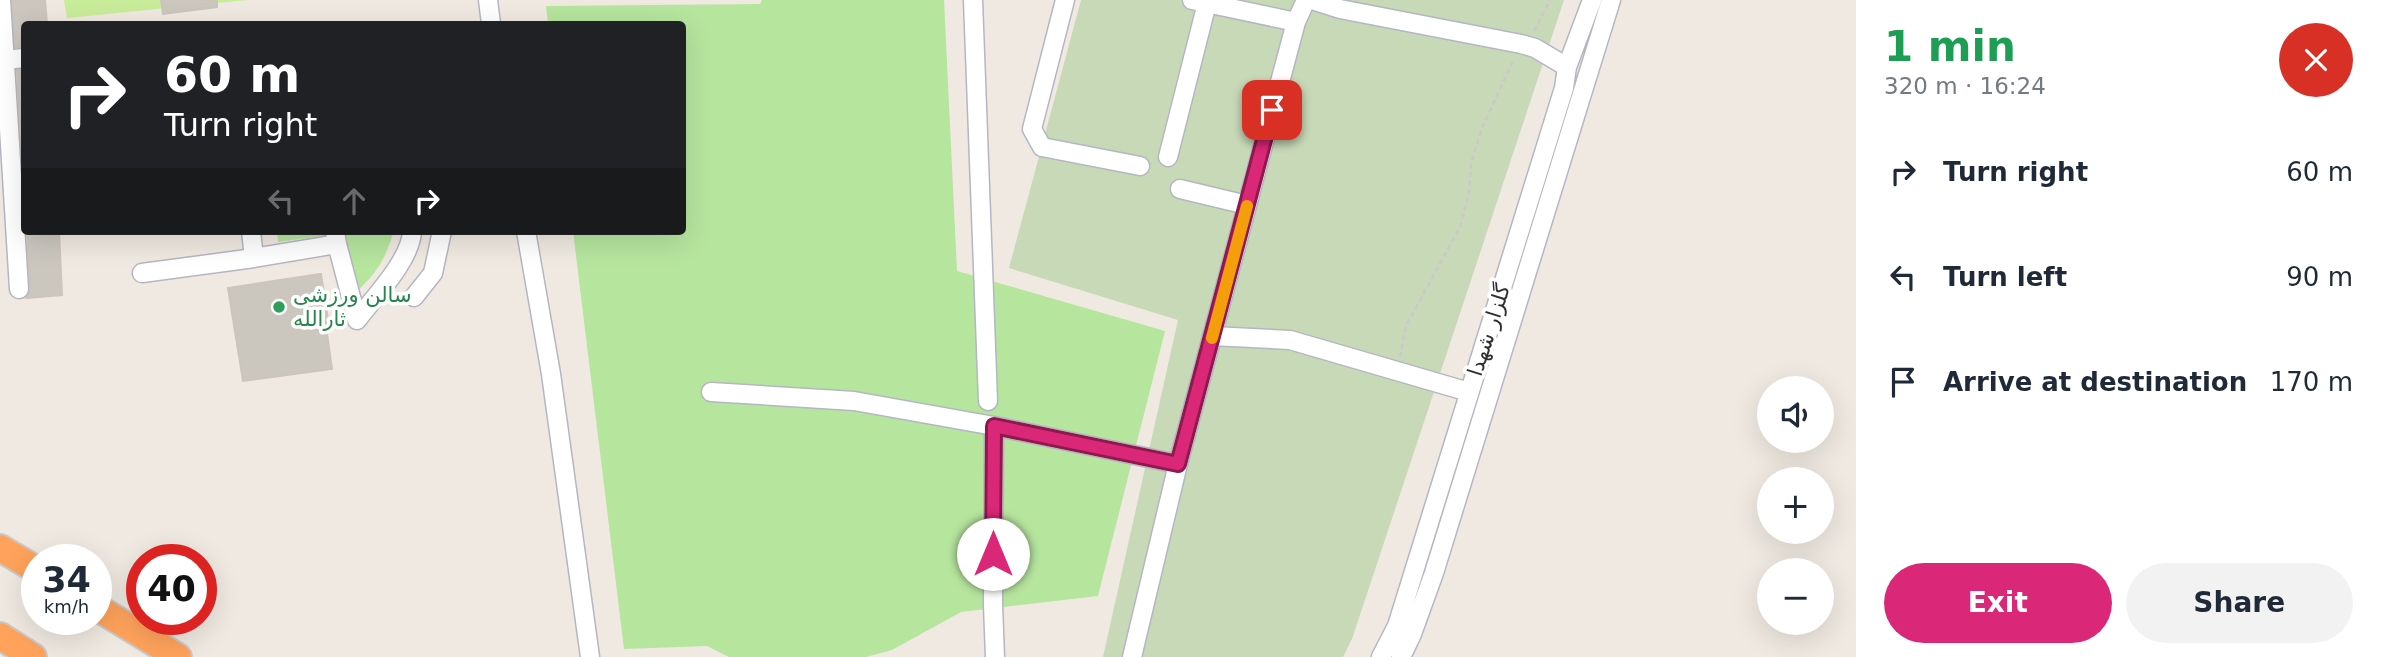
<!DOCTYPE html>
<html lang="en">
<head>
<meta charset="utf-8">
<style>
  body { margin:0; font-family:"DejaVu Sans","Noto Sans Arabic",sans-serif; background:#f2f2f3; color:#1f2937; height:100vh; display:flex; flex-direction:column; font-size:26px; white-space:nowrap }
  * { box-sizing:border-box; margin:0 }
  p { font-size:23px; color:#747a83 }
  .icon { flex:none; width:38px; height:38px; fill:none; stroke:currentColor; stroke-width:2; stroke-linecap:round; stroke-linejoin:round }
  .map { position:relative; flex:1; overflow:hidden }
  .side { display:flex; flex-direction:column; background:#fff; width:525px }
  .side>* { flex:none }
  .banner { position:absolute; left:21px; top:21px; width:665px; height:214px; border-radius:7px; box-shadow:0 7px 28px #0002; background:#202124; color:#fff; overflow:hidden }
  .controls { position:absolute; left:1757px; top:376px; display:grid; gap:14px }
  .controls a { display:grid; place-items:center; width:77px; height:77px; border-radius:50%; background:#fff; box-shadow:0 7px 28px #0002; font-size:35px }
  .speed { position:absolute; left:21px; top:544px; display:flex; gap:14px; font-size:35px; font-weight:700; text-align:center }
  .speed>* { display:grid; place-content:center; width:91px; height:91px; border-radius:50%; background:#fff; box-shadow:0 7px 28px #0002; line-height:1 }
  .speed small { font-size:18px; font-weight:400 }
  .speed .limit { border:10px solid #d22; background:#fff; color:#111 }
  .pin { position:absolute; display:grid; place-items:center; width:60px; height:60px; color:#fff; margin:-30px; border-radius:14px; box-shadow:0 4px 10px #0006 }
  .me { position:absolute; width:77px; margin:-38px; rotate:0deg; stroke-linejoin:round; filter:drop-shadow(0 0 5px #0008) }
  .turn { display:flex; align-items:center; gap:24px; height:147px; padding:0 28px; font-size:32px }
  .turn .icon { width:91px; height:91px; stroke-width:2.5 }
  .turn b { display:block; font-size:49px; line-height:60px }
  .lanes { display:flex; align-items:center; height:66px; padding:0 28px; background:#0003; justify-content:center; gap:35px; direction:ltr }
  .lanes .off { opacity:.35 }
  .round { display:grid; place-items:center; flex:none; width:74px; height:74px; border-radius:37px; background:#f2f2f3 }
  .head { display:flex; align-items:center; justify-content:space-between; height:119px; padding:0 28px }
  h1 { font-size:42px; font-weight:700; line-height:52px; color:#1e9e55 }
  .cta { display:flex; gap:14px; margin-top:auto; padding:14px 28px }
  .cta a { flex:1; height:80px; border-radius:42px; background:#db2777; color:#fff; font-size:28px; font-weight:700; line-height:80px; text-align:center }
  .cta a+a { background:#f2f2f3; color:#1f2937 }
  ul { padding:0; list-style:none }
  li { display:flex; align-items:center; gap:21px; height:105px; padding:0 28px }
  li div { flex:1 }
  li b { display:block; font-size:26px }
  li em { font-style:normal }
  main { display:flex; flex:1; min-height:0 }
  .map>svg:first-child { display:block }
  .green { fill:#b6e59e }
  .cemetery { fill:#c8d9b8 }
  .pitch { fill:#c9ec9a }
  .building { fill:#cbc7bf; stroke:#cbc5ba; stroke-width:2 }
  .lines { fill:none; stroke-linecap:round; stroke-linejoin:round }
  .minor-casing { stroke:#b4b7c1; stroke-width:21 }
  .highway-casing { stroke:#c9c9c9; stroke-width:30 }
  .path { stroke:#c9c9c9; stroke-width:2.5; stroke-dasharray:5 3.5; stroke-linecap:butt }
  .minor { stroke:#fff; stroke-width:18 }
  .highway { stroke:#ffa35c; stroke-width:26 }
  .route-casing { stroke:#8e194d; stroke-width:18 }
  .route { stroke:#db2777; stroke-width:12 }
  .slow { stroke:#f59e0b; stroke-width:12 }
  .leisure-dot { fill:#2e9e5b; stroke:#fff; stroke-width:2.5 }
  .labels { text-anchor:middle; stroke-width:7; stroke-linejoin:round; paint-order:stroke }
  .leisure-label { font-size:21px; fill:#27864d; stroke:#fff; text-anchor:start }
  .street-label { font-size:21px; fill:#2e2e2e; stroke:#fff }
</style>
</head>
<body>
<main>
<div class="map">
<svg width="1856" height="657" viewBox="0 0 1856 657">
  <rect width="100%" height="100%" fill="#efe9e1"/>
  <path class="green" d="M762 0H944L957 271 1165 331 1098 596 961 612 892 650 866 657H729L707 646 624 649 573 231H682V24H548L546 6 760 4Z
    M277 231H329V235L278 242Z
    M342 231H394C385 259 378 272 356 292Z"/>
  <path class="cemetery" d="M1081 0H1564L1352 639 1343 657H1103L1178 320 1009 268Z"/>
  <path class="pitch" d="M64 0H248L67 18Z"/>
  <path class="building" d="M12 0H45L47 24H24V47H15Z
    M161 0H217V7L163 14Z
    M24 69V194L17 70Z
    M27 231H59L62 295 26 298 30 288Z
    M321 274 329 326 326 327 332 369 243 381 228 288Z"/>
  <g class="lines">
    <defs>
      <path id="minor" d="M1 0 19 289
        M488 0 491 24
        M973 0 988 401
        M1065 0 1032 129 1042 147 1140 166
        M1192 0 1296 22
        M1312 0 1340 9 1521 44 1535 48 1567 67
        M5 60 24 58
        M1168 157 1207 3
        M1180 189 1247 205
        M251 231 254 258 337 244 335 231
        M526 231 551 374 590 657
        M337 244 357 320
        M142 273 254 258
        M414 297 433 273 442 231
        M357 320C374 297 411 260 412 231
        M1212 336 1290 340 1469 392
        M711 392 854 401 994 426 1178 464
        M994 426 993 605 995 657
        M1132 657 1178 464 1296 22 1306 0
        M1381 657 1397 626 1564 88 1567 67 1592 0
        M1401 657 1412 634 1434 573 1611 0"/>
      <path id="highway" d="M0 548 37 570
        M96 607 178 657
        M0 636 33 657"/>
    </defs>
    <use href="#minor" class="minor-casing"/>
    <use href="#highway" class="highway-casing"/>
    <path class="path" d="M1534 31 1550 0
      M1400 357 1406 326 1461 225 1469 192 1471 164 1482 128 1514 59"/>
    <use href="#minor" class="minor"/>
    <use href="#highway" class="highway"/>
  </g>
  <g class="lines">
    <defs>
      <path id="route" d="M993 554 994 426 1178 464 1272 110"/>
    </defs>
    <use href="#route" class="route-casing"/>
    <use href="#route" class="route"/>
    <path class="slow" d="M1212 338 1247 206"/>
  </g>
  <circle class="leisure-dot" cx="279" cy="307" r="7"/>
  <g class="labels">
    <g class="leisure-label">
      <text x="293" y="302">سالن ورزشی<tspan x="293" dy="24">ثارالله</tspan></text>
    </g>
    <g class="street-label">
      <text transform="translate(1489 330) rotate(-72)" y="7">گلزار شهدا</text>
    </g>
  </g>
</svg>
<div class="controls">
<a><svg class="icon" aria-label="sound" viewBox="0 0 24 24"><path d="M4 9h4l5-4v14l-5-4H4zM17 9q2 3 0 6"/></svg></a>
<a>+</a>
<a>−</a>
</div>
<div class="speed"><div>34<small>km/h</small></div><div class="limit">40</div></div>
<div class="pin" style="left:1272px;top:110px;background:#d93025"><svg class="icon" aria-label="arrive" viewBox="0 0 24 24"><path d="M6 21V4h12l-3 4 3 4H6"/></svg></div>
<svg class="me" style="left:993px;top:554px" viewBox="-20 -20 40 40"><circle r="19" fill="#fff"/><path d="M0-13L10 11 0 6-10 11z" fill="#db2777"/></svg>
<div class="banner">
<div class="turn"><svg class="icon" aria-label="right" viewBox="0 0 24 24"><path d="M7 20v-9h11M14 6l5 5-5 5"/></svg><div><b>60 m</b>Turn right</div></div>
<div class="lanes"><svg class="icon off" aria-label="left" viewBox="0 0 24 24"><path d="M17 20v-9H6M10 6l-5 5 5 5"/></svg><svg class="icon off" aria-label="ahead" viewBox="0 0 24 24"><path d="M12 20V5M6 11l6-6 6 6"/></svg><svg class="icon" aria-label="right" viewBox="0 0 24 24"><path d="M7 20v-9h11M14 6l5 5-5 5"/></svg></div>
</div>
</div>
<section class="side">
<div class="head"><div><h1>1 min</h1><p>320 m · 16:24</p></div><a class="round" style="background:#d93025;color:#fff"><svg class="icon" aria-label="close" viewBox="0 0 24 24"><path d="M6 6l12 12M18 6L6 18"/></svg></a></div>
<ul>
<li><svg class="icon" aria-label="right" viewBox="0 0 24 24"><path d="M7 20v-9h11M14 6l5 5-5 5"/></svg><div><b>Turn right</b></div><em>60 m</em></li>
<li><svg class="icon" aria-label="left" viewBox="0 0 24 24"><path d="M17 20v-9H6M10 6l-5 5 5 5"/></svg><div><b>Turn left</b></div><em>90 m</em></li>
<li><svg class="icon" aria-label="arrive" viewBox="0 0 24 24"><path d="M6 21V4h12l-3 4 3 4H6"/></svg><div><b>Arrive at destination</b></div><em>170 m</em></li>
</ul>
<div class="cta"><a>Exit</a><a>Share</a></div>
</section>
</main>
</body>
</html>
